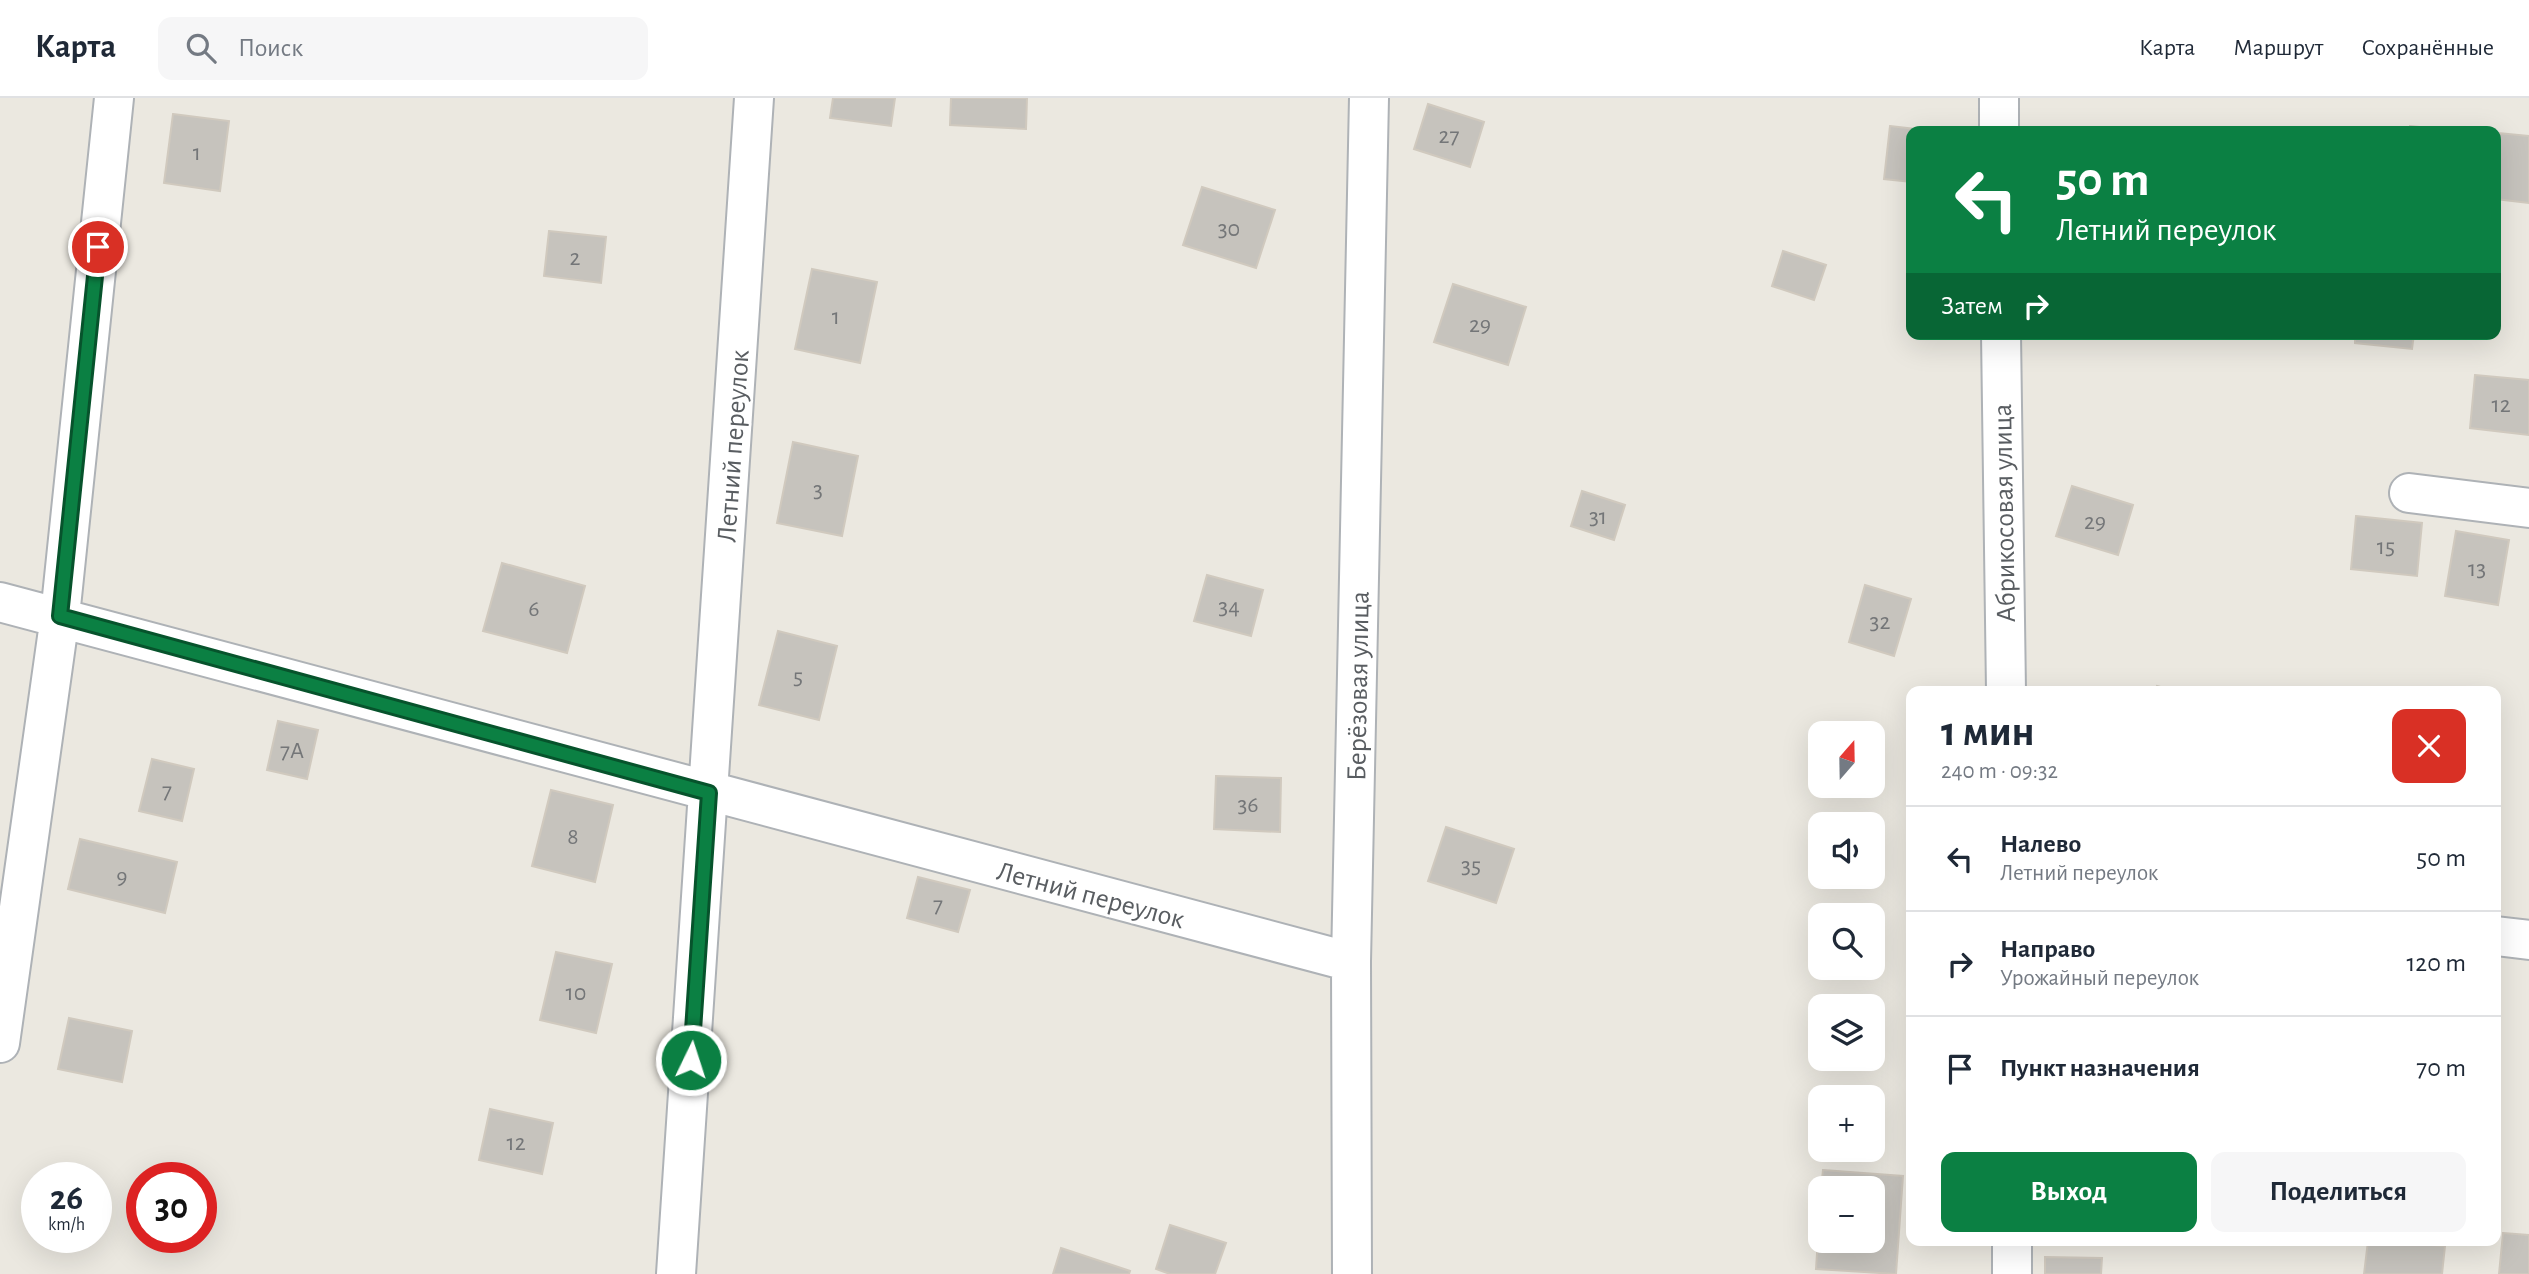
<!DOCTYPE html>
<html lang="ru">
<head>
<meta charset="utf-8">
<style>
  body { margin:0; font-family:"Alegreya Sans",sans-serif; background:#f6f6f7; color:#1f2937; height:100vh; display:flex; flex-direction:column; font-size:26px; white-space:nowrap }
  * { box-sizing:border-box; margin:0 }
  p { font-size:23px; color:#747a83 }
  .icon { flex:none; width:38px; height:38px; fill:none; stroke:currentColor; stroke-width:2; stroke-linecap:round; stroke-linejoin:round }
  .map { position:relative; flex:1; overflow:hidden }
  .sheet { position:absolute; left:1906px; top:588px; width:595px; height:560px; display:flex; flex-direction:column; background:#fff; border-radius:14px; box-shadow:0 7px 28px #0002 }
  .sheet>* { flex:none }
  .top-card { position:absolute; left:1906px; top:28px; width:595px; height:214px; border-radius:14px; box-shadow:0 7px 28px #0002; background:#0b8043; color:#fff; overflow:hidden }
  .needle { width:46px; rotate:20deg }
  .tools { position:absolute; left:1808px; top:623px; display:grid; gap:14px }
  .tools a { display:grid; place-items:center; width:77px; height:77px; border-radius:14px; background:#fff; box-shadow:0 7px 28px #0002; font-size:35px }
  .speed { position:absolute; left:21px; top:1064px; display:flex; gap:14px; font-size:35px; font-weight:700; text-align:center }
  .speed>* { display:grid; place-content:center; width:91px; height:91px; border-radius:50%; background:#fff; box-shadow:0 7px 28px #0002; line-height:1 }
  .speed small { font-size:18px; font-weight:400 }
  .speed .limit { border:10px solid #d22; background:#fff; color:#111 }
  .pin { position:absolute; display:grid; place-items:center; width:60px; height:60px; color:#fff; margin:-30px; border:4px solid #fff; border-radius:50%; box-shadow:0 2px 7px #0007 }
  .me { position:absolute; width:77px; margin:-38px; rotate:4deg; stroke-linejoin:round; filter:drop-shadow(0 0 5px #0008) }
  .turn { display:flex; align-items:center; gap:24px; height:147px; padding:0 35px; font-size:32px }
  .turn .icon { width:91px; height:91px; stroke-width:2.5 }
  .turn b { display:block; font-size:49px; line-height:60px }
  .then { display:flex; align-items:center; height:66px; padding:0 35px; background:#0003; gap:14px; font-size:26px }
  .round { display:grid; place-items:center; flex:none; width:74px; height:74px; border-radius:14px; background:#f6f6f7 }
  .overview { display:flex; align-items:center; justify-content:space-between; height:119px; padding:0 35px }
  h1 { font-size:42px; font-weight:700; line-height:52px }
  .cta { display:flex; gap:14px; margin-top:auto; padding:14px 35px }
  .cta a { flex:1; height:80px; border-radius:14px; background:#0b8043; color:#fff; font-size:28px; font-weight:700; line-height:80px; text-align:center }
  .cta a+a { background:#f6f6f7; color:#1f2937 }
  ul { padding:0; list-style:none }
  li { display:flex; align-items:center; gap:21px; height:105px; padding:0 35px; border-top:2px solid #e0e1e3 }
  li div { flex:1 }
  li b { display:block; font-size:26px }
  li em { font-style:normal }
  header { display:flex; align-items:center; gap:42px; box-sizing:border-box; height:98px; padding:0 35px; background:#fff; border-bottom:2px solid #e0e1e3 }
  header strong { font-size:33px }
  nav { display:flex; gap:38px; margin-inline-start:auto; font-size:24px }
  .search { width:490px; height:63px; background:#f6f6f7; display:flex; align-items:center; gap:18px; box-sizing:border-box; padding:0 24px; border-radius:14px; color:#747a83; font-size:26px }
  .map>svg:first-child { display:block }
  .building { fill:#c6c3bd; stroke:#d0c9be; stroke-width:2 }
  .lines { fill:none; stroke-linecap:round; stroke-linejoin:round }
  .minor-casing { stroke:#aeb2b6; stroke-width:42 }
  .minor { stroke:#fff; stroke-width:38 }
  .route-casing { stroke:#07532c; stroke-width:18 }
  .route { stroke:#0b8043; stroke-width:12 }
  .labels { text-anchor:middle; stroke-width:5; stroke-linejoin:round; paint-order:stroke }
  .number-label { font-size:24px; fill:#747678 }
  .street-label { font-size:28px; fill:#595d61; stroke:#fff }
</style>
</head>
<body>
<header>
<strong>Карта</strong>
<div class="search"><svg class="icon" aria-label="search" viewBox="0 0 24 24"><circle cx="10" cy="10" r="6"/><path d="M15 15l6 6"/></svg>Поиск</div>
<nav><a>Карта</a><a>Маршрут</a><a>Сохранённые</a></nav>
</header>
<div class="map">
<svg width="2529" height="1176" viewBox="0 0 2529 1176">
  <rect width="100%" height="100%" fill="#ebe8e0"/>
  <path class="building" d="M833 0H895L891 28 830 20Z
    M951 0H1027L1026 31 950 27Z
    M1428 6 1484 24 1470 69 1414 51Z
    M173 16 229 23 220 93 164 85Z
    M1890 28 1933 33H1911V84L1884 81Z
    M2410 28 2459 33H2410Z
    M2498 35 2529 38V105L2496 101Z
    M1202 89 1275 112 1256 170 1183 147Z
    M549 133 606 139 601 185 544 178Z
    M1783 153 1826 167 1814 202 1772 188Z
    M812 171 877 184 860 265 795 251Z
    M1453 186 1526 209 1508 267 1434 244Z
    M2355 236H2414L2412 251 2355 245Z
    M2475 277 2529 282V337L2470 330Z
    M793 344 858 358 842 438 777 425Z
    M2072 388 2133 407 2118 457 2056 438Z
    M1582 393 1625 407 1614 442 1571 428Z
    M2356 418 2422 425 2417 478 2351 471Z
    M2456 433 2509 442 2498 507 2445 498Z
    M502 465 585 488 567 555 483 533Z
    M1207 477 1263 492 1251 538 1194 523Z
    M1865 487 1911 501 1894 558 1849 544Z
    M778 533 837 548 819 622 759 607Z
    M2157 588 2175 593H2155Z
    M278 623 318 632 307 681 267 672Z
    M152 661 194 671 182 723 139 713Z
    M1216 678 1281 680 1280 734 1214 731Z
    M551 692 613 707 595 784 532 768Z
    M1446 729 1514 751 1496 805 1428 783Z
    M80 741 177 764 165 815 68 791Z
    M918 779 970 792 958 834 907 820Z
    M556 854 612 866 596 935 540 922Z
    M69 920 132 933 122 984 58 971Z
    M490 1011 553 1025 542 1076 479 1062Z
    M1823 1072 1903 1078 1896 1176 1816 1171 1820 1110V1143H1872V1090H1821Z
    M1170 1127 1226 1145 1215 1176H1170L1156 1171Z
    M2503 1135 2529 1137V1176H2499Z
    M2368 1143 2445 1148 2442 1176H2364Z
    M1061 1150 1130 1173 1129 1176H1053Z
    M2045 1159 2102 1160 2101 1176H2045Z"/>
  <g class="lines">
    <defs>
      <path id="minor" d="M1999 0V33
        M2001 236 2006 593
        M2409 395 2529 410
        M0 504 1351 864
        M2496 838 2529 842
        M0 945 60 518 114 0
        M2012 1143V1176
        M676 1176 754 0
        M1352 1176 1351 864 1369 0"/>
    </defs>
    <use href="#minor" class="minor-casing"/>
    <use href="#minor" class="minor"/>
  </g>
  <g class="lines">
    <defs>
      <path id="route" d="M98 149 60 518 709 695 691 962"/>
    </defs>
    <use href="#route" class="route-casing"/>
    <use href="#route" class="route"/>
  </g>
  <g class="labels">
    <g class="number-label">
      <text x="1449" y="45">27</text>
      <text x="197" y="62">1</text>
      <text x="1229" y="138">30</text>
      <text x="575" y="167">2</text>
      <text x="836" y="226">1</text>
      <text x="1480" y="234">29</text>
      <text x="2501" y="314">12</text>
      <text x="818" y="399">3</text>
      <text x="1598" y="426">31</text>
      <text x="2095" y="431">29</text>
      <text x="2386" y="456">15</text>
      <text x="2477" y="478">13</text>
      <text x="1229" y="516">34</text>
      <text x="534" y="518">6</text>
      <text x="1880" y="531">32</text>
      <text x="798" y="586">5</text>
      <text x="292" y="660">7А</text>
      <text x="167" y="700">7</text>
      <text x="1248" y="714">36</text>
      <text x="573" y="746">8</text>
      <text x="1471" y="775">35</text>
      <text x="122" y="786">9</text>
      <text x="938" y="814">7</text>
      <text x="576" y="902">10</text>
      <text x="516" y="1052">12</text>
    </g>
    <g class="street-label">
      <text transform="translate(732 348) rotate(-86)" y="10">Летний переулок</text>
      <text transform="translate(2003 415) rotate(-91)" y="10">Абрикосовая улица</text>
      <text transform="translate(1357 588) rotate(-89)" y="10">Берёзовая улица</text>
      <text transform="translate(1091 796) rotate(15)" y="10">Летний переулок</text>
    </g>
  </g>
</svg>
<div class="tools">
<a><svg class="needle" viewBox="-14 -14 28 28"><path d="M0-13l5 13h-10z" fill="#e53935"/><path d="M0 13l5-13h-10z" fill="#747a83"/></svg></a>
<a><svg class="icon" aria-label="sound" viewBox="0 0 24 24"><path d="M4 9h4l5-4v14l-5-4H4zM17 9q2 3 0 6"/></svg></a>
<a><svg class="icon" aria-label="search" viewBox="0 0 24 24"><circle cx="10" cy="10" r="6"/><path d="M15 15l6 6"/></svg></a>
<a><svg class="icon" aria-label="layers" viewBox="0 0 24 24"><path d="M12 4l9 5-9 5-9-5zM3 14l9 5 9-5"/></svg></a>
<a>+</a>
<a>−</a>
</div>
<div class="speed"><div>26<small>km/h</small></div><div class="limit">30</div></div>
<div class="pin" style="left:98px;top:149px;background:#d93025"><svg class="icon" aria-label="arrive" viewBox="0 0 24 24"><path d="M6 21V4h12l-3 4 3 4H6"/></svg></div>
<svg class="me" style="left:691px;top:962px" viewBox="-20 -20 40 40"><circle r="17" fill="#0b8043" stroke="#fff" stroke-width="3"/><path d="M0-11L8 9 0 5-8 9z" fill="#fff"/></svg>
<div class="top-card">
<div class="turn"><svg class="icon" aria-label="left" viewBox="0 0 24 24"><path d="M17 20v-9H6M10 6l-5 5 5 5"/></svg><div><b>50 m</b>Летний переулок</div></div>
<div class="then">Затем<svg class="icon" aria-label="right" viewBox="0 0 24 24"><path d="M7 20v-9h11M14 6l5 5-5 5"/></svg></div>
</div>
<section class="sheet">
<div class="overview"><div><h1>1 мин</h1><p>240 m · 09:32</p></div><a class="round" style="background:#d93025;color:#fff"><svg class="icon" aria-label="close" viewBox="0 0 24 24"><path d="M6 6l12 12M18 6L6 18"/></svg></a></div>
<ul>
<li><svg class="icon" aria-label="left" viewBox="0 0 24 24"><path d="M17 20v-9H6M10 6l-5 5 5 5"/></svg><div><b>Налево</b><p>Летний переулок</p></div><em>50 m</em></li>
<li><svg class="icon" aria-label="right" viewBox="0 0 24 24"><path d="M7 20v-9h11M14 6l5 5-5 5"/></svg><div><b>Направо</b><p>Урожайный переулок</p></div><em>120 m</em></li>
<li><svg class="icon" aria-label="arrive" viewBox="0 0 24 24"><path d="M6 21V4h12l-3 4 3 4H6"/></svg><div><b>Пункт назначения</b></div><em>70 m</em></li>
</ul>
<div class="cta"><a>Выход</a><a>Поделиться</a></div>
</section>
</div>
</body>
</html>
